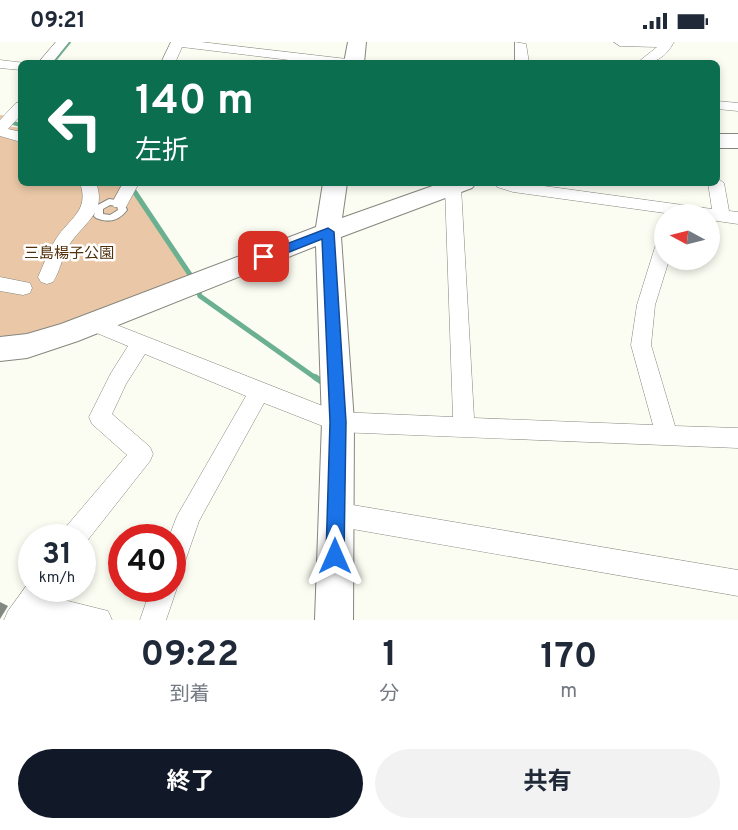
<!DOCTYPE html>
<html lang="ja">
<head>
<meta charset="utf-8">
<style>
  body { margin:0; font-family:Overpass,"Noto Sans JP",sans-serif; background:#f2f2f3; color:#1f2937; height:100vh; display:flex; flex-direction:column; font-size:22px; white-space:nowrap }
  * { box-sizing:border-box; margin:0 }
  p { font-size:20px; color:#747a83 }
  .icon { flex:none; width:33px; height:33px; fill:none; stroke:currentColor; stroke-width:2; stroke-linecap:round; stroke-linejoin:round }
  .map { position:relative; height:578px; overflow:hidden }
  .side { display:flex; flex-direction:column; background:#fff; flex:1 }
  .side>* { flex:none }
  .banner { position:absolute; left:18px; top:18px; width:702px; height:126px; border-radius:9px; box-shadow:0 3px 9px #0003; background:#0b6e4f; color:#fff; overflow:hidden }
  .needle { width:39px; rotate:277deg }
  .controls { position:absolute; left:654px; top:162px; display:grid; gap:12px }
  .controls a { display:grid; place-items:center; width:66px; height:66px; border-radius:50%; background:#fff; box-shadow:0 3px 9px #0003; font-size:30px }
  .speed { position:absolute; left:18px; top:482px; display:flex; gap:12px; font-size:30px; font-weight:700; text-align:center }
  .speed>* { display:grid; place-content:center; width:78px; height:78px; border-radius:50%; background:#fff; box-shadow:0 3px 9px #0003; line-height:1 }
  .speed small { font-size:15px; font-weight:400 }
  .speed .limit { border:9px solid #d22; background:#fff; color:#111 }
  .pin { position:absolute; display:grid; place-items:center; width:51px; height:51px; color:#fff; margin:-26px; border-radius:12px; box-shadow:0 3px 9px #0006 }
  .me { position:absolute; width:66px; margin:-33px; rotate:0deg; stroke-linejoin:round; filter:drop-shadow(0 0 4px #0008) }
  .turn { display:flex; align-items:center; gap:21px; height:126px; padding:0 18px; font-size:27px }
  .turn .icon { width:78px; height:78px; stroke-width:2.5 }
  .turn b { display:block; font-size:42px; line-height:51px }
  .eta { display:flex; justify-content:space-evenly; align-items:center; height:102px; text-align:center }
  .eta b { font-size:36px; font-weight:700; line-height:42px }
  .action { display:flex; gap:12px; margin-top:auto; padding:12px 18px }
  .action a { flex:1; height:69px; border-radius:36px; background:#111827; color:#fff; font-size:24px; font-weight:700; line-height:69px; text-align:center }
  .action a+a { background:#f2f2f3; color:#1f2937 }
  .status { display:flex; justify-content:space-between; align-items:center; height:42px; padding:0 30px; background:#fff; direction:ltr }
  .status svg { height:16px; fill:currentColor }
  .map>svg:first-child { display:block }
  .green { fill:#eac8a7 }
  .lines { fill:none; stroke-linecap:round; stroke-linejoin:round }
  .stream-far2 { stroke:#6bb191; stroke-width:4 }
  .stream-far1 { stroke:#6bb191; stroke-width:5 }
  .stream { stroke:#6bb191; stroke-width:6 }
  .lane-casing { stroke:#85867d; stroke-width:2 }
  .street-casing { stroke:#85867d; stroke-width:1 }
  .secondary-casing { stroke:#85867d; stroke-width:2 }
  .lane { fill:#fff; fill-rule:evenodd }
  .street { fill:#fff; fill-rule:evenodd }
  .secondary { fill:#fff; fill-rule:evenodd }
  .shaded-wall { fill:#848882 }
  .route { fill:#1a73e8; stroke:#114b97; stroke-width:1.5 }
  .labels { text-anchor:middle; stroke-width:5; stroke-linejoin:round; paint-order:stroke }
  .park-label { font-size:15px; fill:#51300a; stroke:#fff }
</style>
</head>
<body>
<div class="status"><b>09:21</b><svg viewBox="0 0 49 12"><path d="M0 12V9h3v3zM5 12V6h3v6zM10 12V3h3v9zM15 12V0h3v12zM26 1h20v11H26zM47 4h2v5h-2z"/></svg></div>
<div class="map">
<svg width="738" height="578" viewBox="0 0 738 578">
  <rect width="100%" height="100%" fill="#fbfcf2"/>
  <path class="green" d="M0 73 15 75 7 84 21 86V141H121L134 153 193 237 98 274 0 300Z"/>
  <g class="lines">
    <path class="stream-far2" d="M52 21 69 0
      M9 80 21 83
      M125 141 134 148"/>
    <path class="stream-far1" d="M132 146 193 237
      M197 246 200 254 317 337"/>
    <path class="stream" d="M315 335 325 342"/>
    <defs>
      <path id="lane" d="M109 157 123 159 127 168C119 179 108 181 96 176L94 174 96 164ZM110 163 117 164 118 168 110 173 103 172V167Z"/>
      <path id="street" d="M56 0H69L52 21H38Z
        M171 0H201L347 17 354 21H314L182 5 175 21H161Z
        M515 0 526 2 529 21H515Z
        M614 0H674C665 16 656 21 637 21L657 5 620 4Z
        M0 18 25 21H21V28L0 26Z
        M717 59 738 61V69L717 67Z
        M21 60V73L8 87 21 90V100L0 94V78L16 61Z
        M717 136 724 141 729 169 738 170V182L710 178V172H672L513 150 497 145 495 141H522L712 167 708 141H717Z
        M80 141H96C108 172 81 182 68 205 62 216 60 229 53 240L47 242 41 240 38 235C44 222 48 209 56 197 69 176 90 169 80 141Z
        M123 141H139L126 165H114L112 161Z
        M448 141H459L461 145 474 376 653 383 631 303 637 263 655 205 658 201 664 199V218H669L655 263 651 303 675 384 738 386V406L338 390 264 361 199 479 181 531 172 534V495H169L177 474 246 354 145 312 126 342 112 372 150 405 153 412 150 419 83 504 82 495H62L65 486 127 413 92 382 89 375 111 331 128 304 87 287 84 282 87 277 94 274 338 370 453 375 445 145Z
        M0 235 30 241 32 246 30 251 23 253 0 249Z
        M335 460 738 528V554L335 484 327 480 323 472 327 464Z
        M32 536V546H52L48 554 108 569 112 578H4L8 569Z
        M172 537 177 546 166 578H140L151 546H172Z"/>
      <path id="secondary" d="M348 0H366L364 21H344Z
        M717 92H738V106H717Z
        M323 141H347L342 176 441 141H476L472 146 341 195 354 380 353 578H315L322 380 316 204 78 299 27 316 0 319V295L27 292 61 282 316 185Z"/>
    </defs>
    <use href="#lane" class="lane-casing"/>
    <use href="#street" class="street-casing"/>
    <use href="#secondary" class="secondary-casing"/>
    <use href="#lane" class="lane"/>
    <use href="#street" class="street"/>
    <use href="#secondary" class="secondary"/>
  </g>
  <path class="shaded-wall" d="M0 560 8 564 0 577Z"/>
  <path class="route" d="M328 186 334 190 346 380 344 514 341 520 335 523 329 520 326 514 330 380 322 197 264 220 258 215 260 212Z"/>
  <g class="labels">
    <g class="park-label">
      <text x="69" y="216">三島楊子公園</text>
    </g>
  </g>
</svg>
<div class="controls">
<a><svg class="needle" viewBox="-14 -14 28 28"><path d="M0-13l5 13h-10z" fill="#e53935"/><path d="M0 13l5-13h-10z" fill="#747a83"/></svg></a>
</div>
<div class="speed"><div>31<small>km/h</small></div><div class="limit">40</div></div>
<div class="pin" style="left:264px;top:215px;background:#d93025"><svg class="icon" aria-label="arrive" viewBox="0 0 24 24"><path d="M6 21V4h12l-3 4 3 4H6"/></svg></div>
<svg class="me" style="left:335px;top:514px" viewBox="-20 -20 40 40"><path d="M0-17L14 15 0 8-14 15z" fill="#1a73e8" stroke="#fff" stroke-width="4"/></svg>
<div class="banner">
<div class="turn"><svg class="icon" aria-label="left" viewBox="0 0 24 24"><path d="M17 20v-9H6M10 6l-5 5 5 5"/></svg><div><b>140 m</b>左折</div></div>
</div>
</div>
<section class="side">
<div class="eta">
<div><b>09:22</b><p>到着</p></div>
<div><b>1</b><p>分</p></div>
<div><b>170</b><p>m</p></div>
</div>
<div class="action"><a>終了</a><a>共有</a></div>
</section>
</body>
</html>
